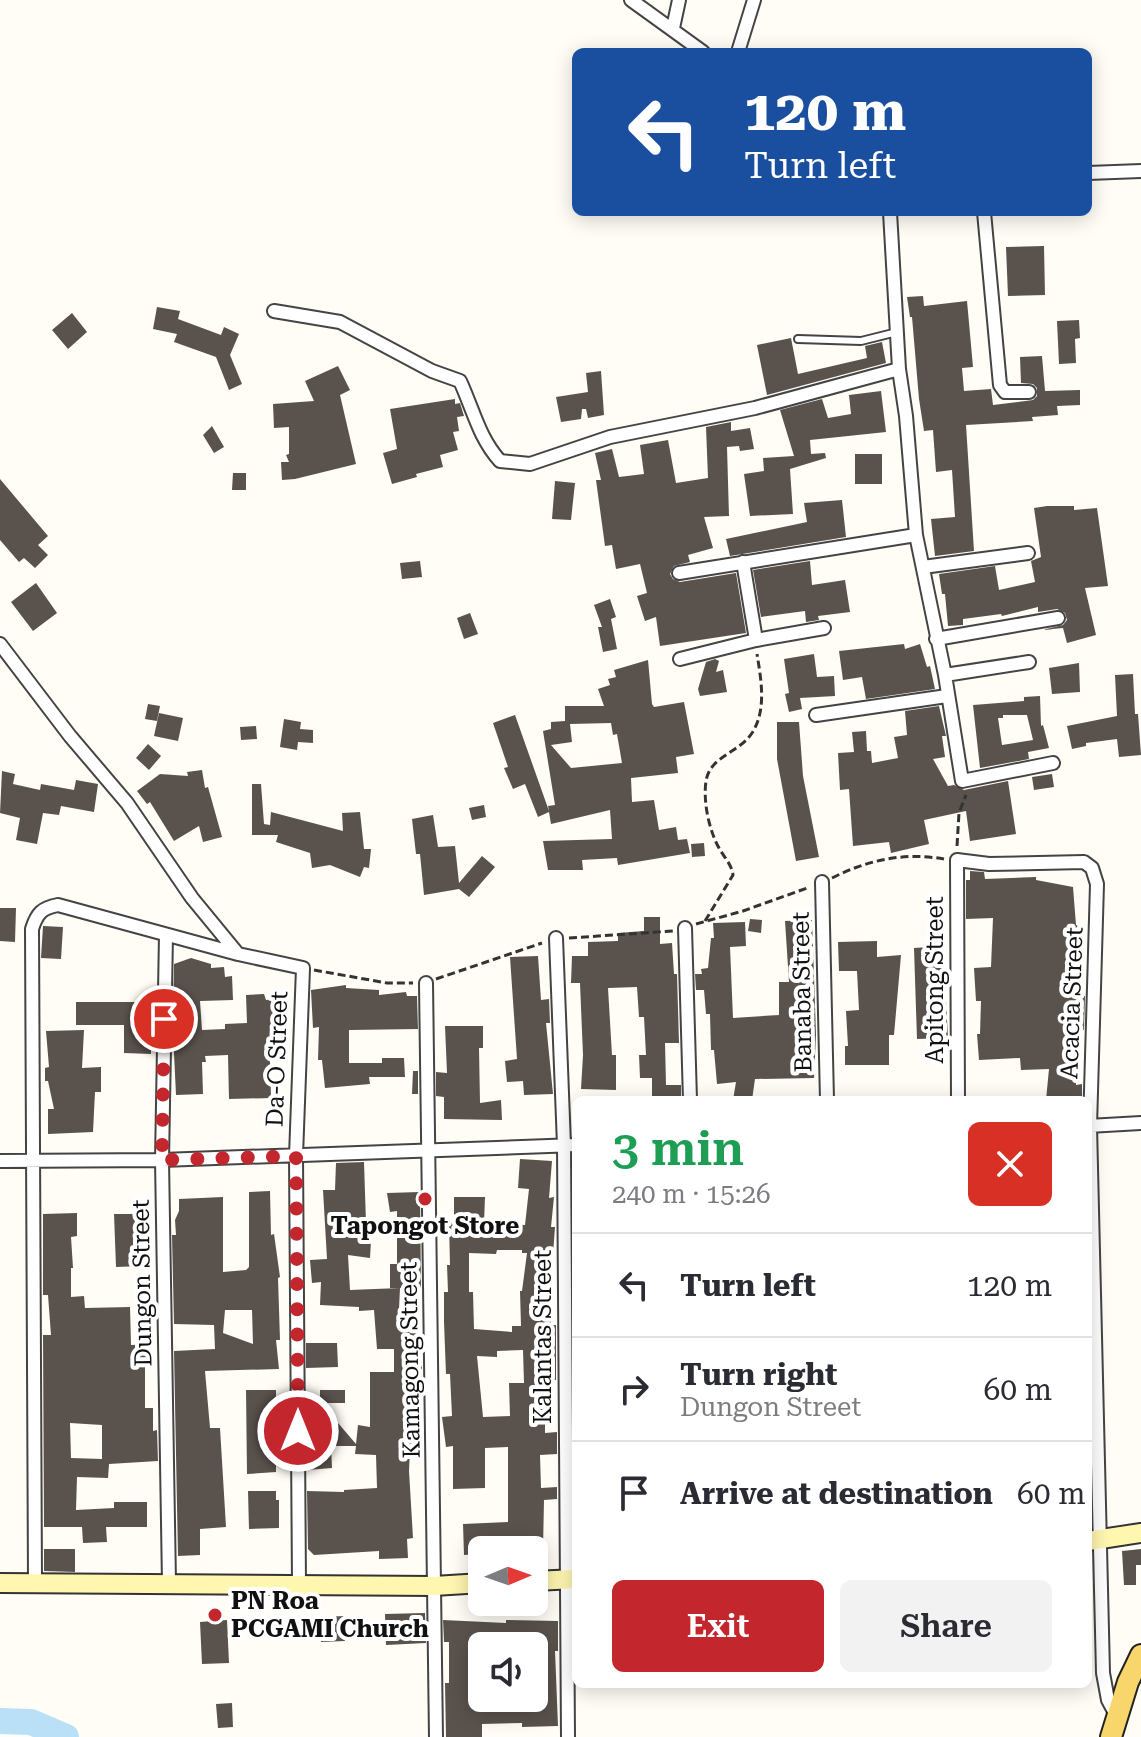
<!DOCTYPE html>
<html lang="en">
<head>
<meta charset="utf-8">
<style>
  body { margin:0; font-family:"Roboto Serif",serif; background:#f2f2f3; color:#2b2b33; height:100vh; display:flex; flex-direction:column; font-size:30px; white-space:nowrap }
  * { box-sizing:border-box; margin:0 }
  p { font-size:26px; color:#7c7c81 }
  .icon { flex:none; width:44px; height:44px; fill:none; stroke:currentColor; stroke-width:2; stroke-linecap:round; stroke-linejoin:round }
  .map { position:relative; flex:1; overflow:hidden }
  .details { position:absolute; left:572px; top:1096px; width:520px; height:592px; display:flex; flex-direction:column; background:#fff; border-radius:12px; box-shadow:0 4px 20px #0003 }
  .details>* { flex:none }
  .banner { position:absolute; left:572px; top:48px; width:520px; height:168px; border-radius:12px; box-shadow:0 4px 20px #0003; background:#1a4fa0; color:#fff; overflow:hidden }
  .needle { width:52px; rotate:88deg }
  .controls { position:absolute; left:468px; top:1536px; display:grid; gap:16px }
  .controls a { display:grid; place-items:center; width:80px; height:80px; border-radius:12px; background:#fff; box-shadow:0 4px 20px #0003; font-size:40px }
  .pin { position:absolute; display:grid; place-items:center; width:68px; height:68px; color:#fff; margin:-34px; border:4px solid #fff; border-radius:50%; box-shadow:0 2px 8px #0007 }
  .me { position:absolute; width:88px; margin:-44px; rotate:0deg; stroke-linejoin:round; filter:drop-shadow(0 0 6px #0008) }
  .turn { display:flex; align-items:center; gap:28px; height:168px; padding:0 40px; font-size:36px }
  .turn .icon { width:104px; height:104px; stroke-width:2.5 }
  .turn b { display:block; font-size:56px; line-height:68px }
  .round { display:grid; place-items:center; flex:none; width:84px; height:84px; border-radius:12px; background:#f2f2f3 }
  .head { display:flex; align-items:center; justify-content:space-between; height:136px; padding:0 40px }
  h1 { font-size:48px; font-weight:600; line-height:60px; color:#1e9e55 }
  .cta { display:flex; gap:16px; margin-top:auto; padding:16px 40px }
  .cta a { flex:1; height:92px; border-radius:12px; background:#c4262e; color:#fff; font-size:32px; font-weight:600; line-height:92px; text-align:center }
  .cta a+a { background:#f2f2f3; color:#2b2b33 }
  ul { padding:0; list-style:none }
  li { display:flex; align-items:center; gap:24px; height:104px; padding:0 40px; border-top:2px solid #e1e1e2 }
  li div { flex:1 }
  li b { display:block; font-size:30px }
  li em { font-style:normal }
  .map>svg:first-child { display:block }
  .lines { fill:none; stroke-linecap:round; stroke-linejoin:round }
  .river { stroke:#b9e0f7; stroke-width:26 }
  .building { fill:#5a524d; fill-rule:evenodd }
  .lane-casing { stroke:#444; stroke-width:10 }
  .street-casing { stroke:#444; stroke-width:16 }
  .secondary-casing { stroke:#333; stroke-width:22 }
  .primary-casing { stroke:#222; stroke-width:24 }
  .path { stroke:#333; stroke-width:3; stroke-dasharray:8 4; stroke-linecap:butt }
  .lane { stroke:#fff; stroke-width:6 }
  .street { stroke:#fff; stroke-width:12 }
  .secondary { stroke:#fff6b0; stroke-width:18 }
  .primary { stroke:#f9d66b; stroke-width:20 }
  .route { stroke:#c4262e; stroke-width:14; stroke-dasharray:0 25.2 }
  .poi-dot { fill:#c4262e; stroke:#fff; stroke-width:3 }
  .labels { text-anchor:middle; stroke-width:8; stroke-linejoin:round; paint-order:stroke }
  .street-label { font-size:24px; fill:#111; stroke:#fff }
  .poi-label { font-size:24px; font-weight:bold; fill:#111; stroke:#fff }
</style>
</head>
<body>
<div class="map">
<svg width="1141" height="1737" viewBox="0 0 1141 1737">
  <rect width="100%" height="100%" fill="#fffdf5"/>
  <g class="lines">
    <path class="river" d="M0 1721 31 1722 66 1737"/>
  </g>
  <path class="building" d="M1044 246 1045 295 1008 296 1006 247Z
    M923 296 924 306 967 301 973 367 962 368 964 391 991 389 993 405 1033 400 1037 396V388L1033 384 1021 383 1020 357 1042 356 1045 391 1080 390V405L1057 406 1058 415 1032 417 1033 421 966 425 974 551 935 556 931 519 955 517 952 470 936 472 933 430 924 431 919 399 912 317H910L907 297Z
    M157 307 180 311 178 319 221 335 224 327 239 334 230 355 242 384 229 390 216 357 174 342 177 334 153 329Z
    M72 313 87 332 68 349 52 330Z
    M1079 320 1080 338 1075 339 1076 363 1059 364 1057 321Z
    M791 338 798 374 867 358 865 346 882 342 886 363 767 395 757 345Z
    M338 366 350 390 340 395 356 464 295 479 282 480 281 462H289L286 455 289 454V427L274 428 273 404 314 401 305 381Z
    M601 371 604 415 588 418 586 409H582L581 419 561 422 556 397 588 392 586 373Z
    M881 391 886 432 810 440 811 454 825 453 826 458 790 469 793 514 750 516 744 474 764 471 763 458 794 456 780 410 822 399 828 418 851 414 849 395Z
    M455 399V404L460 403 464 416 457 417 459 431 453 432 458 450 440 455 443 467 416 474 417 477 392 484 383 453 397 449 390 409Z
    M731 422V431L750 428 754 449 740 451 739 446 727 447 729 516 704 517 713 548 688 555 690 562 674 566 670 574 673 579 680 582 736 573 746 633 660 646 656 617 645 621 637 596 647 593 640 564 616 569 612 545 605 546 596 480H601L595 453 612 449 619 477 644 474 640 445 668 440 676 483 708 478 706 427Z
    M212 426 224 447 214 453 203 435Z
    M855 454H882V484H855Z
    M233 473H246V490H232Z
    M0 479 48 536 38 545 48 555 35 568 24 558 19 562 0 540Z
    M555 481 575 483 571 520 552 519Z
    M842 500 846 537 730 556 726 539 807 522 804 503Z
    M1047 506H1074V510L1097 508 1108 586 1085 588 1096 635 1067 643 1063 628 1042 630 1063 625 1067 620 1065 613 1057 609 1038 612V607L1002 616 1001 614 963 619V625L948 626 945 594H942L939 574 995 566 999 590 1035 582 1031 561 1041 557 1034 508Z
    M420 561 422 577 402 579 400 563Z
    M810 561 812 585 845 580 850 612 818 616 819 620 806 622 805 611 761 617 753 570Z
    M36 583 57 613 33 631 11 602Z
    M610 599 616 617 611 619 617 649 603 652 598 627H602L594 605Z
    M470 613 478 634 464 639 457 618Z
    M904 644 905 649 920 644 927 667 930 666 935 689 866 699 862 677 843 680 839 651Z
    M814 654 817 677 834 676 835 696 800 698 802 709 789 712 785 694 789 693 784 659Z
    M715 659 719 661 716 672 723 670 727 692 700 696 698 689 706 662Z
    M648 660 652 704 654 707 684 702 694 754 676 757 678 773 631 778 632 802 654 800 659 830 676 827 678 840 687 839 690 853 618 865 617 858 582 860 583 870H548L543 841 612 839 610 810 551 824 549 812 538 817 525 784 513 789 504 768 508 767 493 723 515 715 549 811 548 806 555 805 543 731 551 729V722L565 721V706H604L598 689 610 685 608 679 616 677 614 670ZM611 723 613 735 617 734 622 763 571 768 551 745 572 742 570 724Z
    M1079 663 1080 692 1052 694 1049 668Z
    M1133 674 1135 714H1138L1141 755 1119 757 1117 739 1086 743V746L1072 749 1067 726 1117 716 1115 675Z
    M1040 696 1041 726 1043 725 1049 748 1028 752 1029 759 980 768 973 705 1024 701V697ZM1003 715H1027L1033 740 1002 745 998 718H1003Z
    M148 704 160 706 157 721 145 719Z
    M939 706 946 736H942L945 757 933 759 948 786 954 785 964 790 1008 781 1016 834 970 841 966 811 924 820 929 844 891 853 889 842 853 846 849 789 840 790 838 753 854 752 852 732 866 731 867 751H871L872 763 898 758 894 737 907 735 905 711Z
    M159 713 183 718 178 741 154 736Z
    M284 719 301 722 300 729 313 730V743L298 742 297 750 280 747Z
    M777 722H799L803 776 819 857 796 861 777 759Z
    M256 726 257 739 241 740 240 727Z
    M148 744 161 756 149 770 136 758Z
    M202 770 205 788 208 787 222 837 203 842 199 826 174 841 150 802 147 804 137 791 160 774 188 776 187 772Z
    M2 771 15 774 13 784 40 790 41 784 74 790 76 780 98 784 94 812 61 806 59 815 43 813 37 844 16 840 20 818 0 813Z
    M1052 774 1054 787 1034 790 1032 777Z
    M252 784H261L264 824 270 825 271 812 343 831 342 813 360 812 364 849H371L369 868 364 867 360 877 330 865 312 868 310 853 276 842 278 835H252Z
    M484 805 486 817 472 820 469 808Z
    M433 815 438 847 455 846 459 883 482 856 495 867 469 897 459 889 424 895 420 854H416L412 819Z
    M704 843 705 856 692 857 691 844Z
    M970 871 984 872 985 879 1036 877V880L1073 887 1076 925 1079 926V996H1085L1084 1030H1074L1076 1085 1082 1084V1100H1046L1049 1069 1021 1070 1020 1058 979 1060 977 1034H980L981 1001H976L974 968 991 967 993 918 966 919V880H970Z
    M0 908H16L15 942 0 941Z
    M644 917H660V944L672 943 674 974H677L679 1043H665L666 1085H681V1100H652V1078H640L639 1055H646L644 1017H639L637 987 608 988 612 1055H616V1090L581 1089 583 1055 580 983H571L572 956H588V942L618 941V933L644 931Z
    M750 919 762 920 761 933 748 931Z
    M812 920 816 1034 814 1078 755 1079 752 1100H733L736 1082 717 1084 714 1050H711L710 1014H706L704 990H696L695 974H702L701 969 708 968 711 938H714L713 923 745 922 746 946 730 947 733 1018 779 1015V982H789L785 921Z
    M43 926 63 927 61 959 41 958Z
    M877 941V957L901 955 894 1035H889V1065H845V1046H848L846 1011 859 1010 857 971H839L838 942Z
    M943 946 948 1038 917 1039 914 948Z
    M538 956 541 1000 549 999 550 1023H546L553 1094 524 1095 523 1081 507 1082 505 1061 517 1059 510 957Z
    M191 958 211 964V968L224 967 225 977 232 976 233 1000 200 1001 202 1030 225 1029V1024L247 1023 246 995 264 994 266 1000 275 999 276 1033H280V1061H270L271 1098 229 1099 228 1055 205 1056 206 1062H202L203 1094 176 1095 173 1032 174 964Z
    M346 985V988L379 990V995L406 992 407 996H417L418 1029 349 1030V1063H382V1058H404L405 1077H369L370 1084 325 1088 322 1060H318L319 1027 313 1028 311 990Z
    M76 1002H144V1038H151V1054L124 1053V1025H76Z
    M445 1026H483V1048H479L480 1103 501 1100 502 1120 444 1119V1097L436 1096V1072L447 1073Z
    M84 1030 82 1068 101 1067V1092H95L93 1132 48 1134V1109H54L48 1081H45V1068L49 1067 46 1031Z
    M413 1071H418V1094H412Z
    M520 1159 552 1161 549 1198 554 1197 551 1227H555L553 1254H550L549 1290 551 1325H556V1380H545V1433L557 1432V1454L540 1455 541 1488 557 1487V1499L544 1500 543 1550H482V1554L464 1555 463 1524 508 1522V1447L485 1448V1488L453 1489V1446L446 1447 442 1417 452 1416 450 1374H446L444 1322V1292H448L447 1265H450L449 1223H454V1197H485L484 1223 525 1225 529 1189 518 1188ZM497 1250H522V1253H527L522 1291H520L521 1326H512V1332L474 1329 473 1292H469V1253L496 1254ZM523 1350 524 1383H509L510 1416 483 1417 477 1356 497 1357V1351Z
    M364 1162 366 1223H372L370 1258 348 1255 350 1290 400 1288 398 1330 418 1329V1361H422V1385H407V1421L411 1419 413 1449H410L409 1471 413 1538 407 1539 408 1558 379 1559V1551L314 1555 308 1549 307 1491 344 1492V1490L377 1488 376 1455 355 1454 356 1446H331L332 1468 307 1470V1420L338 1423 356 1444 358 1425 370 1427V1372H394V1349H377L374 1310 359 1311V1307L320 1305 321 1282 312 1283 310 1260 327 1259 323 1190H335L336 1163Z
    M270 1191 271 1235 274 1234 280 1277 278 1278 280 1340H276L279 1369 205 1371 210 1428H220L226 1527 200 1529V1555L178 1556 174 1351 215 1349 214 1325 174 1324 172 1235H176L175 1220 179 1211V1199L223 1197V1272L246 1270 249 1267V1192ZM225 1310H252L253 1344 223 1333Z
    M420 1192 421 1288H390V1264H397V1211L390 1212 387 1193Z
    M77 1213V1236L71 1237 73 1268H71V1297L84 1296 85 1308 130 1307 131 1345 151 1344 152 1365H145V1408H153V1431L157 1430 158 1461 109 1464 108 1478 77 1477 76 1510 114 1508V1502H147V1527H106L107 1542 83 1543 82 1527H44L43 1335H51L48 1295H43V1214ZM70 1423 102 1425V1459L71 1458Z
    M114 1214H146V1255H142V1266L116 1267Z
    M306 1343H337L338 1367 306 1368Z
    M246 1390H276V1472L247 1474Z
    M320 1390H345V1403H320Z
    M248 1491H276V1500H279V1528L249 1529Z
    M44 1549H75V1572L44 1571Z
    M1141 1549V1565H1136V1585H1124L1122 1551Z
    M425 1613 426 1643 386 1645 385 1614Z
    M346 1616 345 1641 321 1642 316 1617Z
    M227 1620 229 1663 202 1664 200 1622Z
    M443 1620 506 1623V1620L558 1621V1651H555L558 1726 522 1727V1723L482 1724V1737H446L445 1683H449V1642H444ZM482 1646H534V1698H521V1707H483Z
    M232 1703 233 1727 218 1728 216 1704Z"/>
  <g class="lines">
    <defs>
      <path id="lane" d="M798 339 861 341 897 332"/>
      <path id="street" d="M631 0 703 52
        M673 28 679 0
        M738 52 754 0
        M1088 173 1141 171
        M890 212 899 369 906 416 916 535 945 675 962 781 1053 763
        M984 212 1000 385 1005 392H1029
        M274 311 340 322 432 371 460 381C473 409 479 438 500 461L530 464 610 437 755 408 899 369
        M743 562 756 640
        M923 567 1028 553
        M679 573 916 535
        M936 639 1058 618
        M0 644 70 736 127 803 192 898 238 954
        M680 659 756 640 824 628
        M945 675 1029 662
        M816 715 947 696
        M822 882 827 1100
        M685 928 690 1100
        M166 935 162 1160 169 1583
        M556 938 564 1145 568 1737
        M426 983 436 1737
        M958 1100 957 860 989 864 1084 862 1092 868 1097 884 1090 1126 1103 1673 1108 1700 1116 1715
        M1088 1126 1141 1123
        M0 1161 162 1160 576 1145
        M35 1582 32 929C37 913 42 908 58 905L238 954 303 968 296 1156 299 1584"/>
      <path id="secondary" d="M1088 1541 1141 1533
        M534 1581 576 1579
        M0 1583 434 1586 482 1583"/>
      <path id="primary" d="M1111 1737 1128 1682 1141 1655"/>
    </defs>
    <use href="#lane" class="lane-casing"/>
    <use href="#street" class="street-casing"/>
    <use href="#secondary" class="secondary-casing"/>
    <use href="#primary" class="primary-casing"/>
    <path class="path" d="M957 846 959 813 966 795
      M832 878C868 860 903 852 944 859
      M705 921 733 875C732 865 724 857 719 848 709 830 703 802 706 781 710 756 739 753 752 733 767 710 761 679 757 654
      M696 924 743 911 810 887
      M569 938 673 931
      M314 970 387 983H413
      M436 979 542 943"/>
    <use href="#lane" class="lane"/>
    <use href="#street" class="street"/>
    <use href="#secondary" class="secondary"/>
    <use href="#primary" class="primary"/>
  </g>
  <g class="lines">
    <path class="route" d="M164 1019 162 1160 296 1156 298 1431"/>
  </g>
  <g class="poi-dot">
    <circle cx="425" cy="1199" r="8"/>
    <circle cx="215" cy="1615" r="8"/>
  </g>
  <g class="labels">
    <g class="street-label">
      <text transform="translate(935 980) rotate(-90)" y="8">Apitong Street</text>
      <text transform="translate(802 992) rotate(-91)" y="8">Banaba Street</text>
      <text transform="translate(1072 1003) rotate(-88)" y="8">Acacia Street</text>
      <text transform="translate(277 1059) rotate(-88)" y="8">Da-O Street</text>
      <text transform="translate(142 1283) rotate(-91)" y="8">Dungon Street</text>
      <text transform="translate(543 1337) rotate(-90)" y="8">Kalantas Street</text>
      <text transform="translate(410 1360) rotate(-91)" y="8">Kamagong Street</text>
    </g>
    <g class="poi-label">
      <text x="425" y="1234">Tapongot Store</text>
      <text x="231" y="1609" text-anchor="start">PN Roa<tspan x="231" dy="28">PCGAMI Church</tspan></text>
    </g>
  </g>
</svg>
<div class="controls">
<a><svg class="needle" viewBox="-14 -14 28 28"><path d="M0-13l5 13h-10z" fill="#e53935"/><path d="M0 13l5-13h-10z" fill="#7c7c81"/></svg></a>
<a><svg class="icon" aria-label="sound" viewBox="0 0 24 24"><path d="M4 9h4l5-4v14l-5-4H4zM17 9q2 3 0 6"/></svg></a>
</div>
<div class="pin" style="left:164px;top:1019px;background:#d93025"><svg class="icon" aria-label="arrive" viewBox="0 0 24 24"><path d="M6 21V4h12l-3 4 3 4H6"/></svg></div>
<svg class="me" style="left:298px;top:1431px" viewBox="-20 -20 40 40"><circle r="17" fill="#c4262e" stroke="#fff" stroke-width="3"/><path d="M0-11L8 9 0 5-8 9z" fill="#fff"/></svg>
<div class="banner">
<div class="turn"><svg class="icon" aria-label="left" viewBox="0 0 24 24"><path d="M17 20v-9H6M10 6l-5 5 5 5"/></svg><div><b>120 m</b>Turn left</div></div>
</div>
<section class="details">
<div class="head"><div><h1>3 min</h1><p>240 m · 15:26</p></div><a class="round" style="background:#d93025;color:#fff"><svg class="icon" aria-label="close" viewBox="0 0 24 24"><path d="M6 6l12 12M18 6L6 18"/></svg></a></div>
<ul>
<li><svg class="icon" aria-label="left" viewBox="0 0 24 24"><path d="M17 20v-9H6M10 6l-5 5 5 5"/></svg><div><b>Turn left</b></div><em>120 m</em></li>
<li><svg class="icon" aria-label="right" viewBox="0 0 24 24"><path d="M7 20v-9h11M14 6l5 5-5 5"/></svg><div><b>Turn right</b><p>Dungon Street</p></div><em>60 m</em></li>
<li><svg class="icon" aria-label="arrive" viewBox="0 0 24 24"><path d="M6 21V4h12l-3 4 3 4H6"/></svg><div><b>Arrive at destination</b></div><em>60 m</em></li>
</ul>
<div class="cta"><a>Exit</a><a>Share</a></div>
</section>
</div>
</body>
</html>
